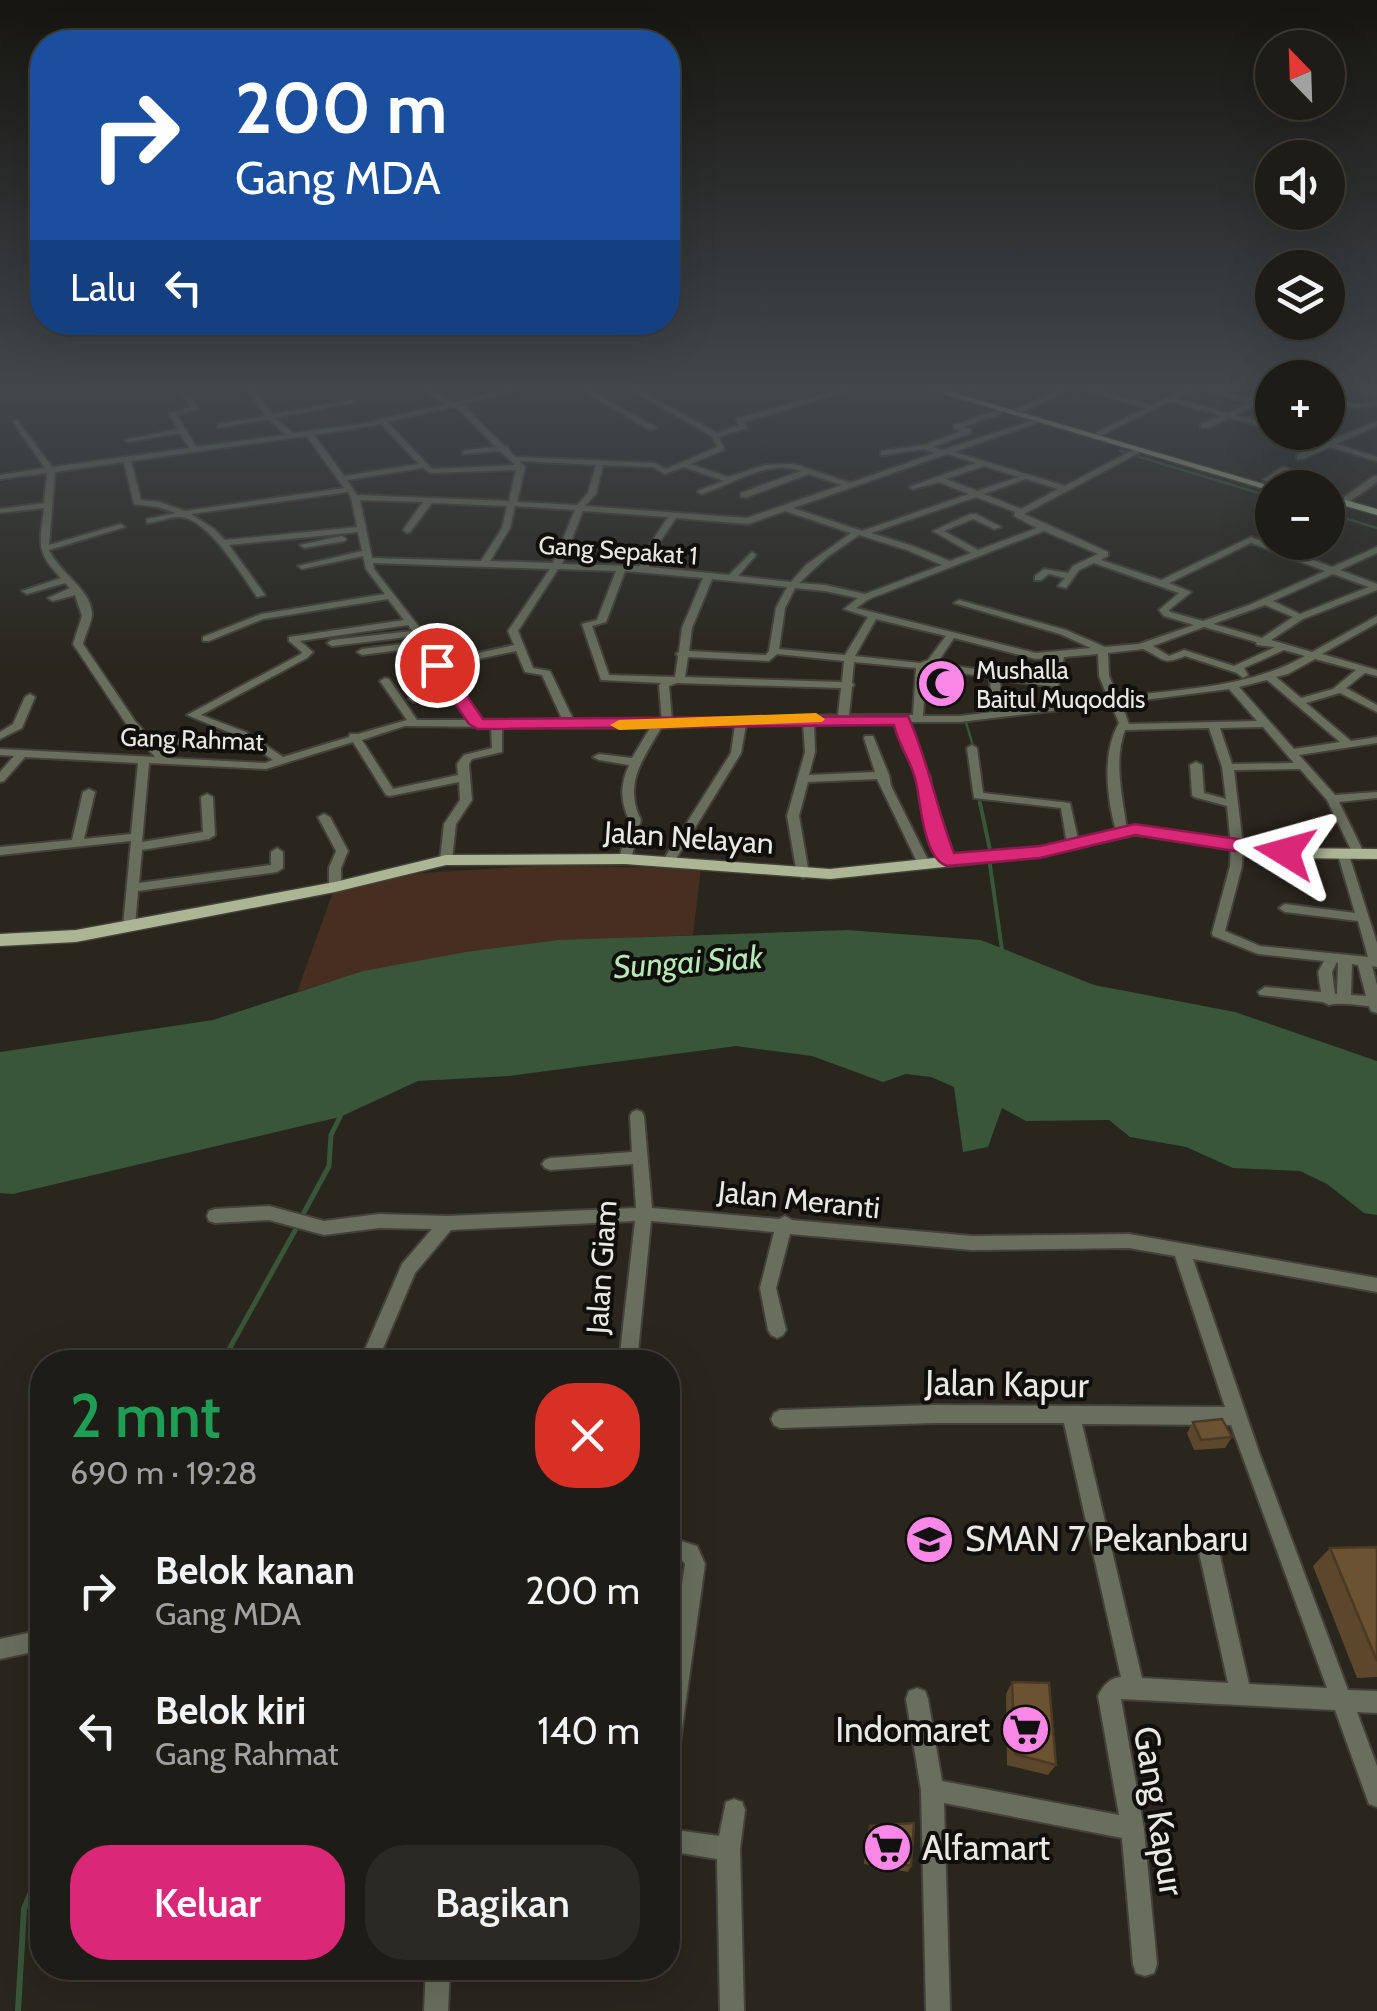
<!DOCTYPE html>
<html lang="id">
<head>
<meta charset="utf-8">
<style>
  body { margin:0; font-family:Cabin,sans-serif; background:#2b2923; color:#f1f3f6; height:100vh; display:flex; flex-direction:column; font-size:38px; white-space:nowrap }
  * { box-sizing:border-box; margin:0 }
  p { font-size:32px; color:#a1a1a1 }
  .icon { flex:none; width:55px; height:55px; fill:none; stroke:currentColor; stroke-width:2; stroke-linecap:round; stroke-linejoin:round }
  .map { position:relative; flex:1; overflow:hidden }
  .sheet { position:absolute; left:30px; top:1350px; width:650px; height:630px; display:flex; flex-direction:column; background:#1e1c16; border-radius:40px; box-shadow:0 10px 40px #0002,0 0 0 2px #3c3a35 }
  .sheet>* { flex:none }
  .hud { position:absolute; left:30px; top:30px; width:650px; height:305px; border-radius:40px; box-shadow:0 10px 40px #0002,0 0 0 2px #3c3a35; background:#1a4fa0; color:#fff; overflow:hidden }
  .needle { width:65px; rotate:337deg }
  .buttons { position:absolute; left:1255px; top:30px; display:grid; gap:20px }
  .buttons a { display:grid; place-items:center; width:90px; height:90px; border-radius:50%; background:#1e1c16; box-shadow:0 10px 40px #0002,0 0 0 2px #3c3a35; font-size:50px }
  .pin { position:absolute; display:grid; place-items:center; width:85px; height:85px; color:#fff; margin:-42px; border:5px solid #fff; border-radius:50%; box-shadow:0 2px 10px #0007 }
  .me { position:absolute; width:110px; margin:-55px; rotate:278deg; stroke-linejoin:round; filter:drop-shadow(0 0 8px #0008) }
  .turn { display:flex; align-items:center; gap:35px; height:210px; padding:0 40px; font-size:45px }
  .turn .icon { width:130px; height:130px; stroke-width:2.5 }
  .turn b { display:block; font-size:70px; line-height:85px }
  .then { display:flex; align-items:center; height:95px; padding:0 40px; background:#0003; gap:20px; font-size:38px }
  .round { display:grid; place-items:center; flex:none; width:105px; height:105px; border-radius:40px; background:#2b2923 }
  .overview { display:flex; align-items:center; justify-content:space-between; height:170px; padding:0 40px }
  h1 { font-size:60px; font-weight:600; line-height:75px; color:#1e9e55 }
  .cta { display:flex; gap:20px; margin-top:auto; padding:20px 40px }
  .cta a { flex:1; height:115px; border-radius:40px; background:#db2777; color:#fff; font-size:40px; font-weight:600; line-height:115px; text-align:center }
  .cta a+a { background:#2b2923; color:#f1f3f6 }
  ul { padding:0; list-style:none }
  li { display:flex; align-items:center; gap:30px; height:140px; padding:0 40px }
  li div { flex:1 }
  li b { display:block; font-size:38px }
  li em { font-style:normal }
  .map>svg:first-child { display:block }
  .green { fill:#472e21 }
  .water { fill:#39553a }
  .lines { fill:none; stroke-linecap:round; stroke-linejoin:round }
  .stream-far3 { stroke:#39553a; stroke-width:2.5 }
  .stream-far2 { stroke:#39553a; stroke-width:4 }
  .stream-far1 { stroke:#39553a; stroke-width:5 }
  .stream { stroke:#39553a; stroke-width:6 }
  .minor-casing { stroke:#434139; stroke-width:4 }
  .major-casing { stroke:#434139; stroke-width:3 }
  .minor { fill:#696e5e; fill-rule:evenodd }
  .major { fill:#acb694; fill-rule:evenodd }
  .wall { fill:#5c472c }
  .building { fill:#6b5233; stroke:#4b3924; stroke-width:2.5 }
  .route { fill:#db2777; stroke:#8e194d; stroke-width:2.5 }
  .slow { fill:#f59e0b }
  .labels { text-anchor:middle; stroke-width:8; stroke-linejoin:round; paint-order:stroke }
  .far-street-label { font-size:25px; fill:#eae8e2; stroke:#100f0b }
  .far-poi-label { font-size:25px; fill:#eae8e2; stroke:#100f0b; text-anchor:start }
  .street-label { font-size:30px; fill:#eae8e2; stroke:#100f0b }
  .water-label { font-size:32px; font-style:italic; fill:#b6e8b6; stroke:#100f0b }
  .near-street-label { font-size:35px; fill:#eae8e2; stroke:#100f0b }
  .near-poi-label { font-size:35px; fill:#eae8e2; stroke:#100f0b; text-anchor:start }
</style>
</head>
<body>
<div class="map">
<svg width="1377" height="2011" viewBox="0 0 1377 2011">
  <rect width="100%" height="100%" fill="#28261d"/>
  <path class="green" d="M549 865 701 869 693 935C558 940 426 950 297 992L333 892 422 873Z"/>
  <path class="water" d="M847 930 981 940 1094 985 1235 1012 1377 1061V1215L1364 1213 1327 1184 1300 1171 1233 1168 1186 1147 1130 1137 1109 1120 1026 1121 1002 1108 988 1147 963 1152 954 1087 931 1077 906 1074 883 1082 812 1056 736 1046 509 1076 418 1081 340 1117 13 1194 0 1193V1052L213 1020 363 971 466 952 559 940Z"/>
  <g class="lines">
    <path class="stream-far3" d="M1120 451 1272 497
      M1328 513 1377 528
      M965 719 973 746
      M979 799 980 805"/>
    <path class="stream-far2" d="M980 803 990 850
      M990 865 1002 950"/>
    <path class="stream-far1" d="M301 1218 329 1166 331 1135 340 1117
      M222 1362 297 1227"/>
    <path class="stream" d="M18 2011 24 1909 42 1866"/>
    <defs>
      <path id="minor" d="M178 386H185L198 408 177 415 196 447 286 435 269 419 218 428V424L266 416 244 386H251L272 414 352 400 356 402 275 418 293 433 362 424 446 404 420 388 419 386H425L454 402 522 386H534L462 404 504 446H508V449L515 457 655 463 666 469 717 447 712 436 624 386H632L717 433 739 425 736 419 852 386H863L744 422 747 428 719 437 724 450 690 464 728 477 765 465 794 464 850 483 935 453 924 449 884 455H881V451L924 445 961 431 954 429V425L998 410H1001V414L964 427 971 429V433L932 447 943 450 1037 419V423L954 452 1065 486 1135 449 1142 451 1024 514 1108 552V556L1101 560 1161 580 1251 537 1332 567 1377 547V553L1340 570 1377 584V590L1303 619 1271 640 1312 652 1377 616V623L1322 654 1377 670V676L1365 673 1346 688 1377 705V712L1340 693 1306 703 1351 741 1377 737V743L1299 755 1335 795 1377 792V798L1339 802 1365 855 1359 859 1355 858 1327 800 1300 769 1234 770 1243 846 1242 866 1225 931 1260 946 1368 957 1358 921 1285 912 1279 908 1285 904 1355 913 1338 855 1344 851 1348 852 1377 943V967L1372 966 1377 985V1013L1371 1011 1369 1006C1357 1005 1338 1002 1329 1005L1323 1002 1260 995 1258 992 1265 987 1321 992 1318 972 1324 961 1258 954 1213 936 1212 933 1230 866 1231 846 1227 806 1194 797 1192 795 1190 765 1196 762 1202 765 1204 793 1226 799 1222 767 1209 728 1125 730C1113 762 1123 798 1127 831L1121 835 1117 834C1107 801 1101 754 1119 723L1111 704 960 722H908L912 745 930 777 934 810 953 860 947 864 941 860 922 810 918 777 902 745 897 722H814L815 752 809 775 875 772 864 738 865 736H873L889 775 891 786 929 862 923 866 917 862 877 779 808 782 799 816 809 874 803 878 797 874 787 816 805 752 803 723 746 725 741 753 674 862 668 866 662 862 731 753 735 725 661 728C643 759 623 784 641 820L631 859 625 863 619 859 629 820C620 800 620 785 629 765L599 760 593 757 599 754 632 758 650 728 502 727V752L472 759 469 764 472 800 456 824 452 860 446 864 440 860 444 824 460 800 459 782 390 796 386 795 353 742 266 769 149 763 142 842 203 832 201 797 207 794 213 797 215 835 209 839 142 850 139 883 271 865V852L277 848 283 852V868L277 872 138 891 135 926 129 930 124 929 123 926 131 841 0 855V847L72 840 83 792 89 789 95 792 84 839 131 834 138 763 25 757 4 781 0 782V772L14 756 0 755V749L155 757 127 725 73 644 82 616 75 595 53 601 48 598 70 588 65 583 27 594 22 591 61 578C35 551 40 544 44 508L0 513V509L44 503 47 473 0 479V475L45 468 13 422 17 420 52 467 189 448 180 433 129 442 125 440 178 429 169 414 190 407ZM452 407 457 408 496 447 466 450 462 452 463 454 500 451 515 465 432 469 387 422ZM381 424 419 464 344 476 314 435ZM307 436 344 488 185 511 159 502 141 500 131 461ZM947 454 976 463 909 487 913 489 939 482 969 494 862 531 793 508ZM520 461 596 465 588 493 577 505 517 502 525 467ZM124 462 134 504 158 507 176 513 147 519V523C158 522 168 517 179 517 206 516 243 576 257 597L265 595 229 545 358 532 362 551 298 566 302 569 363 556 366 569 385 594 261 614 203 637V641H209L263 619 388 599 404 620 289 637V641L302 652 301 654 187 715 238 736 273 760 265 763 167 758 158 747 216 739 221 736 216 733 153 741 135 721 83 644C85 634 92 623 92 613 90 588 60 574 49 550L125 527 121 524 49 545 55 472ZM603 465 653 467 665 474 684 467 724 481 699 490 698 492 702 494C733 484 767 459 801 471L741 493V497H747L809 474 842 485 747 518 585 506 596 494ZM984 466 1019 477 977 491 946 479ZM423 468 430 473 516 470 509 501 357 495 347 480ZM1026 479 1058 489 1021 509 984 494ZM348 492 351 497 357 527 225 540 214 529 191 514ZM976 497 1015 512 1014 516 1037 528 978 550 944 531 973 519 994 529 1001 527 976 514H970L933 531 971 553 950 561 913 546 871 533ZM360 500 423 502 403 530 407 533 410 532 432 503 507 506 502 528 481 561 372 558ZM515 506 575 510 553 563 490 561 510 528ZM583 511 668 517 645 552 640 566 562 564ZM785 511 851 533 806 565 791 582 738 576 756 555 752 552 729 575 649 567 653 552 676 518 748 524ZM1044 531 1098 554 1073 566 1068 573 1044 569 1035 576V580H1041L1049 574 1065 578 1058 586 1066 588 1079 570 1094 563 1179 593 1159 610 1164 616 1194 625 1139 644 1105 647 1066 630 959 600 954 603 1060 634 1091 648 1036 653 856 608 869 599ZM859 535 907 550 942 565 865 594 825 585 799 583 826 558ZM1251 543 1325 571 1249 605 1203 621 1170 612 1169 610 1191 592 1169 583ZM373 563 550 569 508 631 514 645 442 661 422 631 374 569ZM558 569 616 571 597 620 582 624 601 680 661 683 659 685 662 722 574 721 550 671 533 668 518 631ZM625 571 703 578 682 628 679 652 676 654 678 656 675 677 609 675 592 626 606 622ZM1333 574 1369 587 1300 614 1273 601ZM712 579 787 587 776 608 769 651 766 655 689 651 692 628ZM795 588 825 591 858 598 844 609 868 617 845 655 779 649 785 608ZM1265 605 1293 617 1262 638 1213 624ZM876 619 946 636 928 660 920 663 855 656ZM408 625 412 631 332 640 327 643 332 646 416 636 420 642 362 649 357 652 362 655 423 647 433 663 432 665 449 688 410 697 409 699 414 702 452 693 469 720H417L389 679 385 678 380 681 407 720 358 734H350L349 737 283 757 246 732 201 715 307 658 313 652 300 641ZM1204 627 1256 642 1257 645 1275 647 1234 666 1184 650 1169 656 1153 646ZM954 638 1036 659 1054 657 1050 681 937 663ZM1143 649C1163 658 1162 666 1185 656L1237 673 1243 678 1248 675 1244 668 1284 650 1305 656C1249 688 1181 689 1118 697L1109 676 1108 653ZM516 651 525 672 542 675 563 721 480 720 445 666ZM777 654 844 661 842 682 685 677 688 657 769 661ZM1098 654 1099 676 1108 698 1002 711 1000 680 1058 687 1064 657ZM1315 659 1356 670 1333 689 1301 698 1276 677 1288 674ZM854 662 916 668 913 715H849L852 687 854 685 852 683ZM928 667 990 678 992 712 960 716H923L926 668ZM1267 680 1340 742 1294 749 1239 687ZM677 683 841 688 838 715 672 721 669 686ZM1229 689 1257 721 1129 724 1121 703ZM405 726 491 727 492 748 464 755 457 764 458 775 393 789 362 740ZM1263 727 1294 763 1232 764 1220 728ZM1337 962 1338 963 1337 994H1335L1332 972ZM1352 964 1358 965 1366 996 1351 995Z
        M575 386H583L657 428 650 430Z
        M980 386H990L965 395 962 393Z
        M1066 386H1083L1152 405 1189 386H1203L1256 400 1272 394V398L1235 415 1272 425V429L1229 418 1207 428H1201V424L1222 416 1170 401 1100 436H1097V432L1146 408 1074 388 1022 412 1015 410ZM1196 388 1250 403 1228 413 1176 399Z
        M1136 386H1143L1139 389Z
        M1353 386H1362L1377 393V398Z
        M1328 399 1357 404 1377 401V405L1357 408 1328 403Z
        M1377 421V426L1336 444 1377 457V461L1330 447 1303 459H1297V455L1323 444 1289 432H1301L1329 441Z
        M1283 467 1290 469 1270 482 1263 480Z
        M1374 476H1377V482L1346 504H1340V500Z
        M342 536 346 539 345 541 304 548 300 545Z
        M30 694 35 697 22 728 0 739V732L13 724 25 697Z
        M972 745 977 748 983 793 1070 803 1079 844 1077 847 1073 848 1067 844 1061 808 974 798 967 748Z
        M324 814 330 817 348 851 341 868V887L335 891 329 887V868L336 851 318 817Z
        M637 1110 642 1112 644 1116 652 1208 779 1219 785 1216 792 1220 972 1236 1129 1234 1377 1278V1292L1193 1259 1260 1455 1348 1690 1377 1691V1713L1357 1712 1377 1766V1807L1369 1804 1335 1710 1121 1699 1144 1829 1157 1964 1154 1973 1145 1976 1136 1973 1133 1964 1122 1838 944 1803 950 2011H926L921 1790 906 1699 909 1691 917 1688 925 1691 928 1699 942 1781 1119 1815 1098 1696C1103 1686 1109 1678 1121 1677L1064 1423H934L780 1428 774 1425 771 1419 774 1413 780 1410 934 1405 1225 1407 1175 1256 1129 1248 972 1250 790 1234 776 1288 786 1330 783 1335 777 1338 771 1335 768 1330 760 1288 774 1232 651 1221 637 1362H619L635 1221 451 1230 415 1273 378 1360 372 1362 366 1360 363 1354 402 1264 432 1229 379 1228 324 1235 269 1220 215 1223 209 1221 207 1216 209 1211 215 1209 269 1206 324 1221 379 1214 447 1216 636 1208 633 1164 550 1170 545 1168 542 1164 545 1160 550 1158 632 1152 630 1116 632 1112ZM1082 1424 1231 1425 1327 1688 1249 1684 1217 1543 1214 1536 1207 1533 1200 1536 1197 1543 1228 1683 1142 1678Z
        M668 1537 697 1546 705 1564 679 1750 676 1758 668 1761V1680L685 1564 683 1561 668 1557Z
        M42 1630V1650L0 1659V1639Z
        M734 1799 742 1802 745 1810 740 1849 744 2011H720L717 1859 668 1851V1829L719 1836 726 1802Z
        M426 1968H450L448 2011H424Z"/>
      <path id="major" d="M917 386H931L1277 488 1268 490Z
        M1328 495 1377 509V515L1328 501Z
        M1135 825 1285 848 1377 849V859L1285 858 1135 835 1040 857 830 879 625 864 446 865 335 892 76 942 0 946V934L76 930 335 882 446 855 625 854 830 869 1040 847Z"/>
    </defs>
    <use href="#minor" class="minor-casing"/>
    <use href="#major" class="major-casing"/>
    <use href="#minor" class="minor"/>
    <use href="#major" class="major"/>
  </g>
  <path class="wall" d="M1193 1422 1232 1437 1225 1448 1194 1450 1187 1433Z
    M1377 1547V1677L1357 1678 1313 1566 1330 1548Z
    M1012 1682 1056 1765 1048 1775 1007 1765 1006 1694Z
    M870 1826 911 1866 908 1872 864 1864 867 1833Z"/>
  <path class="building" d="M1222 1419 1232 1437 1201 1440 1193 1422Z
    M1377 1547V1661L1330 1548Z
    M1012 1682 1049 1683 1056 1765 1015 1754Z
    M914 1823 911 1866 867 1858 870 1826Z"/>
  <linearGradient id="sky" x2="0" y2="1"><stop stop-color="#161510"/><stop offset="0.58" stop-color="#42474c"/><stop offset="1" stop-color="#42474c" stop-opacity="0"/></linearGradient>
  <rect width="1377" height="668" fill="url(#sky)"/>
  <path class="route" d="M431 661H443L483 719 908 716C928 760 936 807 954 853L1040 846 1135 824 1285 846 1295 852 1285 859 1135 835 1040 858 947 866C922 858 921 799 915 778 910 759 898 744 894 725L478 729 469 724 429 665Z"/>
  <path class="slow" d="M816 713 825 719 822 722 619 730 610 725 619 720Z"/>
  <defs>
    <symbol id="mosque-disc" viewBox="-11 -11 22 22"><circle r="9.5" fill="#fb87e6" stroke="#100f0b"/><path d="M3.5-4.9A6 6 0 1 0 3.5 4.9A5 5 0 1 1 3.5-4.9Z" fill="#111"/></symbol>
    <symbol id="school-disc" viewBox="-11 -11 22 22"><circle r="9.5" fill="#fb87e6" stroke="#100f0b"/><path d="M0-5L7-2L0 1L-7-2ZM-4 1L0 2.5L4 1V4Q0 6-4 4Z" fill="#111"/></symbol>
    <symbol id="supermarket-disc" viewBox="-11 -11 22 22"><circle r="9.5" fill="#fb87e6" stroke="#100f0b"/><path d="M-6-5.5h2.5l.6 2H6L4.5 2H-2.5L-4.4-4H-6ZM-1.5 3.2a1.3 1.3 0 1 0 .1 0ZM3 3.2a1.3 1.3 0 1 0 .1 0Z" fill="#111"/></symbol>
  </defs>
  <g fill-rule="evenodd">
    <use href="#mosque-disc" x="914" y="656" width="55" height="55"/>
    <use href="#school-disc" x="902" y="1512" width="55" height="55"/>
    <use href="#supermarket-disc" x="998" y="1702" width="55" height="55"/>
    <use href="#supermarket-disc" x="860" y="1820" width="55" height="55"/>
  </g>
  <g class="labels">
    <g class="far-street-label">
      <text transform="translate(618 550) rotate(4)" y="9">Gang Sepakat 1</text>
      <text transform="translate(192 739) rotate(2)" y="9">Gang Rahmat</text>
    </g>
    <g class="far-poi-label">
      <text x="976" y="679">Mushalla<tspan x="976" dy="29">Baitul Muqoddis</tspan></text>
    </g>
    <g class="street-label">
      <text transform="translate(689 838) rotate(4)" y="10">Jalan Nelayan</text>
      <text transform="translate(799 1200) rotate(6)" y="10">Jalan Meranti</text>
      <text transform="translate(602 1267) rotate(-86)" y="10">Jalan Giam</text>
    </g>
    <g class="water-label">
      <text transform="translate(688 962) rotate(-4)" y="11">Sungai Siak</text>
    </g>
    <g class="near-street-label">
      <text transform="translate(1007 1384) rotate(1)" y="12">Jalan Kapur</text>
      <text transform="translate(1159 1811) rotate(81)" y="12">Gang Kapur</text>
    </g>
    <g class="near-poi-label">
      <text x="965" y="1551">SMAN 7 Pekanbaru</text>
      <text x="990" y="1742" text-anchor="end">Indomaret</text>
      <text x="922" y="1860">Alfamart</text>
    </g>
  </g>
</svg>
<div class="buttons">
<a><svg class="needle" viewBox="-14 -14 28 28"><path d="M0-13l5 13h-10z" fill="#e53935"/><path d="M0 13l5-13h-10z" fill="#a1a1a1"/></svg></a>
<a><svg class="icon" aria-label="sound" viewBox="0 0 24 24"><path d="M4 9h4l5-4v14l-5-4H4zM17 9q2 3 0 6"/></svg></a>
<a><svg class="icon" aria-label="layers" viewBox="0 0 24 24"><path d="M12 4l9 5-9 5-9-5zM3 14l9 5 9-5"/></svg></a>
<a>+</a>
<a>−</a>
</div>
<div class="pin" style="left:437px;top:665px;background:#d93025"><svg class="icon" aria-label="arrive" viewBox="0 0 24 24"><path d="M6 21V4h12l-3 4 3 4H6"/></svg></div>
<svg class="me" style="left:1285px;top:852px" viewBox="-20 -20 40 40"><path d="M0-17L14 15 0 8-14 15z" fill="#db2777" stroke="#fff" stroke-width="4"/></svg>
<div class="hud">
<div class="turn"><svg class="icon" aria-label="right" viewBox="0 0 24 24"><path d="M7 20v-9h11M14 6l5 5-5 5"/></svg><div><b>200 m</b>Gang MDA</div></div>
<div class="then">Lalu<svg class="icon" aria-label="left" viewBox="0 0 24 24"><path d="M17 20v-9H6M10 6l-5 5 5 5"/></svg></div>
</div>
<section class="sheet">
<div class="overview"><div><h1>2 mnt</h1><p>690 m · 19:28</p></div><a class="round" style="background:#d93025;color:#fff"><svg class="icon" aria-label="close" viewBox="0 0 24 24"><path d="M6 6l12 12M18 6L6 18"/></svg></a></div>
<ul>
<li><svg class="icon" aria-label="right" viewBox="0 0 24 24"><path d="M7 20v-9h11M14 6l5 5-5 5"/></svg><div><b>Belok kanan</b><p>Gang MDA</p></div><em>200 m</em></li>
<li><svg class="icon" aria-label="left" viewBox="0 0 24 24"><path d="M17 20v-9H6M10 6l-5 5 5 5"/></svg><div><b>Belok kiri</b><p>Gang Rahmat</p></div><em>140 m</em></li>
</ul>
<div class="cta"><a>Keluar</a><a>Bagikan</a></div>
</section>
</div>
</body>
</html>
